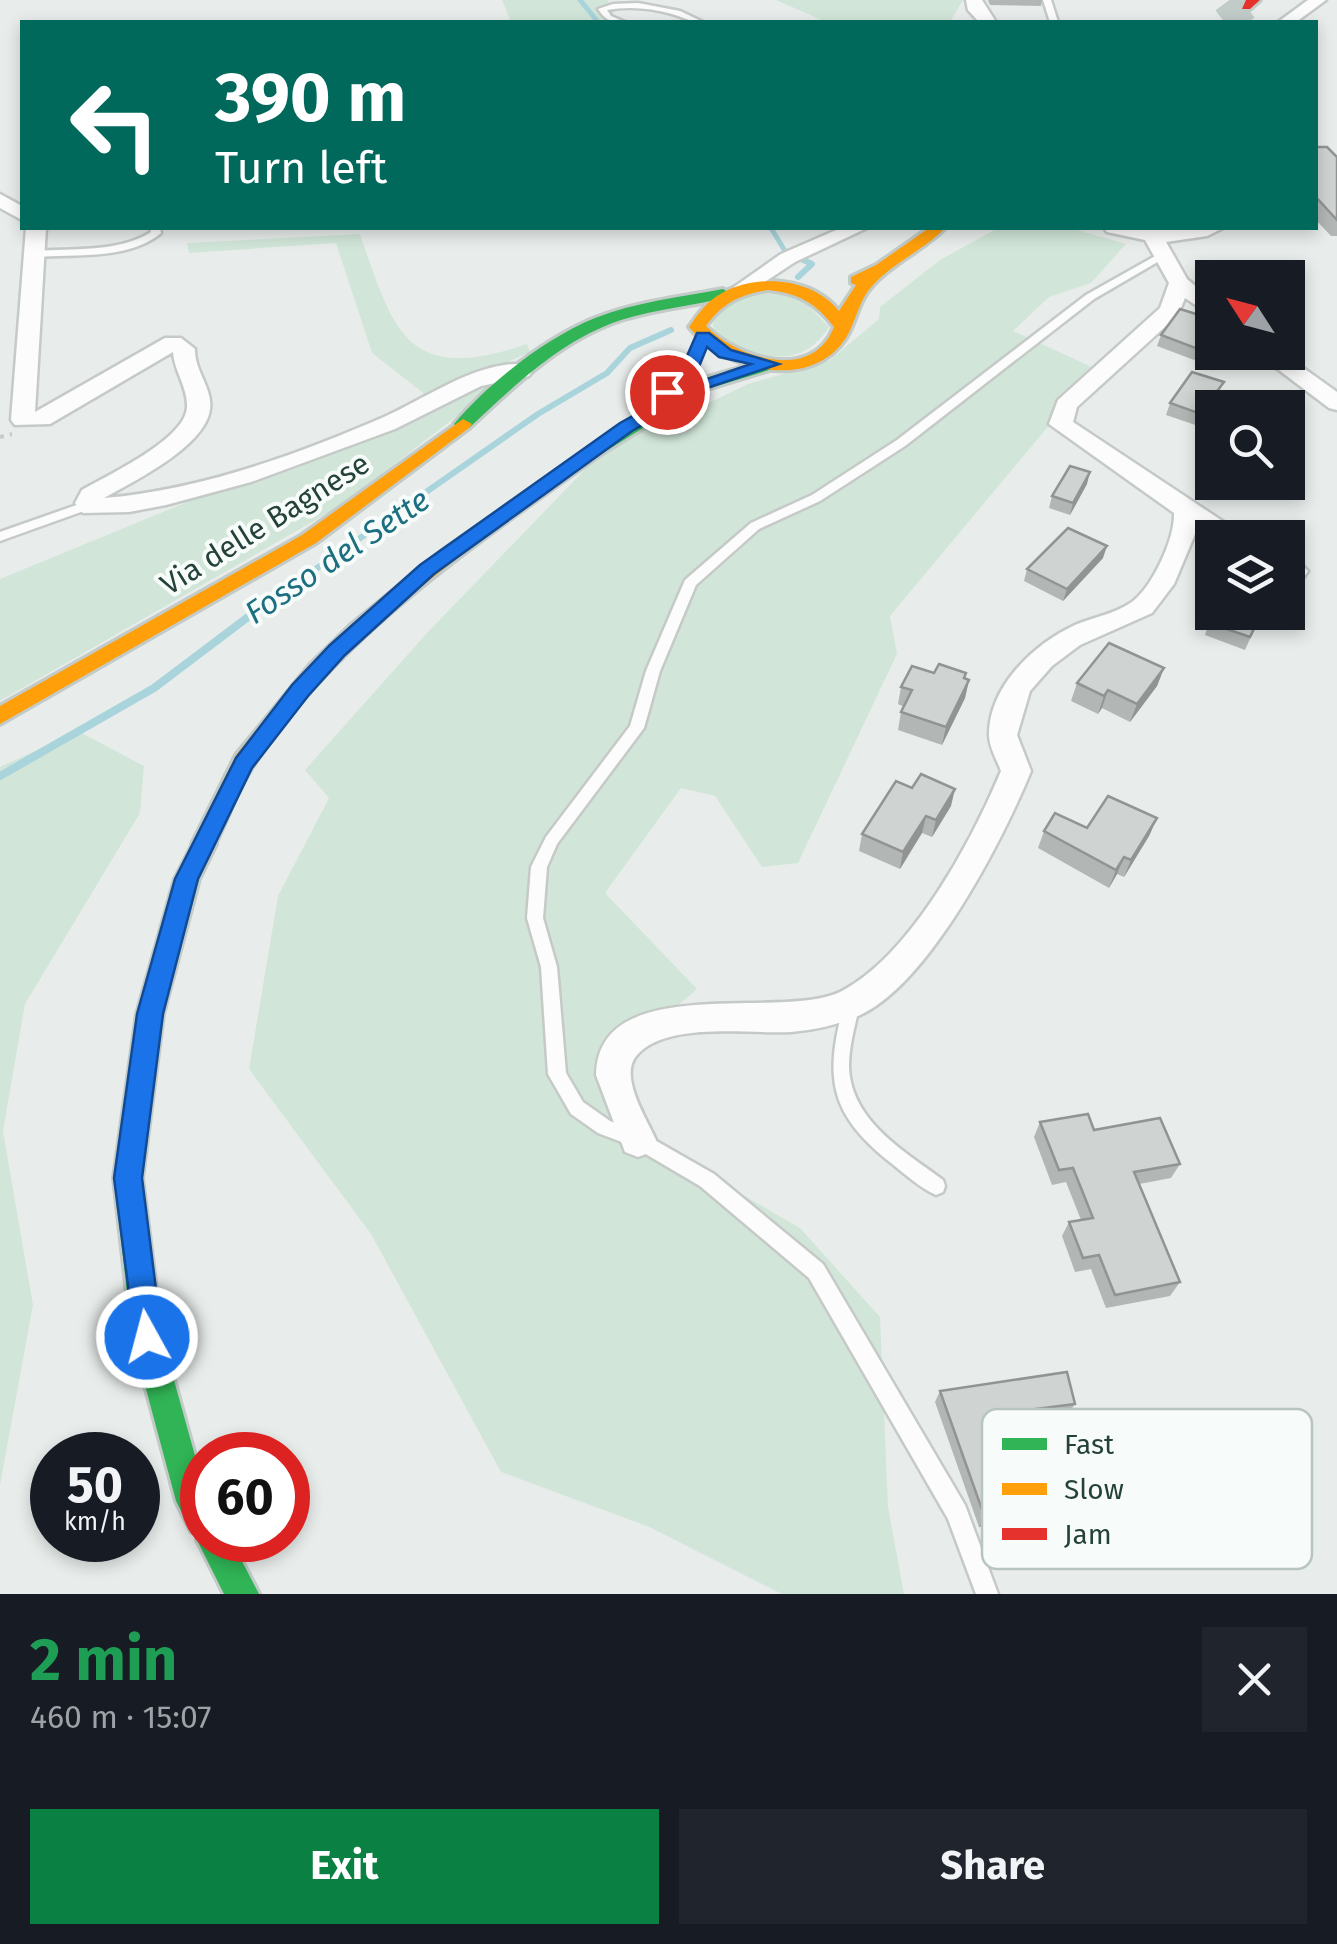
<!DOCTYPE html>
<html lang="en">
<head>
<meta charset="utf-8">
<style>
  body { margin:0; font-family:"Fira Sans",sans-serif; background:#20242c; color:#f1f3f6; height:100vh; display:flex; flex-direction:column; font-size:38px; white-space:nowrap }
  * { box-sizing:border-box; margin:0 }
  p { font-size:32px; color:#9ea1a6 }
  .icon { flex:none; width:55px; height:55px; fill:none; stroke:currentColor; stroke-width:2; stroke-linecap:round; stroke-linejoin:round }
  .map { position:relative; height:1594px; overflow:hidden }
  .details { display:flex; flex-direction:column; background:#171b24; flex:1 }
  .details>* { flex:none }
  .guide { position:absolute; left:20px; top:20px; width:1298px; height:210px; border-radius:0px; box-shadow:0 5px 15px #0003; background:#00695c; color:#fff; overflow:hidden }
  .needle { width:65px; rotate:306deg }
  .fabs { position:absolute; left:1195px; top:260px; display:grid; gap:20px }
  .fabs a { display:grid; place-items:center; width:110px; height:110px; border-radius:0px; background:#171b24; box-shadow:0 5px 15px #0003; font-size:50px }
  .speed { position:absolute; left:30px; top:1432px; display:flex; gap:20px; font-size:50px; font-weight:700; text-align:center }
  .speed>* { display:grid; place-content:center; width:130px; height:130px; border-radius:50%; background:#171b24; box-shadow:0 5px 15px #0003; line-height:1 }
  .speed small { font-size:25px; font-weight:400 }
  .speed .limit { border:15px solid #d22; background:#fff; color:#111 }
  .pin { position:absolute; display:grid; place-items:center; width:85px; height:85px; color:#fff; margin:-42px; border:5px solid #fff; border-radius:50%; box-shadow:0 2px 10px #0007 }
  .me { position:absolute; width:110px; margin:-55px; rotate:353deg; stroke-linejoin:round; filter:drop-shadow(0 0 8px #0008) }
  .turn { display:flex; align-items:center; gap:35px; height:210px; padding:0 30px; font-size:45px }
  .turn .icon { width:130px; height:130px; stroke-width:2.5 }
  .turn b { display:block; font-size:70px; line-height:85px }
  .round { display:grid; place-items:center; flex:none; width:105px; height:105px; border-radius:0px; background:#20242c }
  .summary { display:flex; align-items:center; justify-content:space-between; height:170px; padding:0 30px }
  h1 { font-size:60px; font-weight:700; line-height:75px; color:#1e9e55 }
  .primary-button { display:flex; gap:20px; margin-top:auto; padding:20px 30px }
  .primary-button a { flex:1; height:115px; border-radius:0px; background:#0b8043; color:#fff; font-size:40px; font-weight:700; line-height:115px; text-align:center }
  .primary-button a+a { background:#20242c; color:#f1f3f6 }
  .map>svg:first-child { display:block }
  .green { fill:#d1e6d8 }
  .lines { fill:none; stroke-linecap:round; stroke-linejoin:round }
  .stream-far2 { stroke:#a9d4db; stroke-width:5 }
  .stream-far1 { stroke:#a9d4db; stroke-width:6 }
  .stream { stroke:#a9d4db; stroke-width:8 }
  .primary-tunnel { stroke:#c1cbc8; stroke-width:29; stroke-dasharray:29 14; stroke-linecap:butt }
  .lane-casing { stroke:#c5cac8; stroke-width:5 }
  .street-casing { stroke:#c5cac8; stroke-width:5 }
  .fast-casing { stroke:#c3cbc8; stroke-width:6 }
  .slow-casing { stroke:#c3cbc8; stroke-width:6 }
  .jam-casing { stroke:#c3cbc8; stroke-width:6 }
  .path { stroke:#c3ccca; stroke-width:4; stroke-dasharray:4 6; stroke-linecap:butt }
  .lane { fill:#fcfcfc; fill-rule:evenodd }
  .street { fill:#fcfcfc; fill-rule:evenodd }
  .fast { fill:#30b455; fill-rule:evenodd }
  .slow { fill:#ff9f0a; fill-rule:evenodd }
  .jam { fill:#e5322d; fill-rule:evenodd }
  .wall { fill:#b2b6b5 }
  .shaded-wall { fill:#919493 }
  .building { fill:#cfd4d2; stroke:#919493; stroke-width:2.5 }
  .route { fill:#1a73e8; stroke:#114b97; stroke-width:2.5; fill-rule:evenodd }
  .labels { text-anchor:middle; stroke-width:8; stroke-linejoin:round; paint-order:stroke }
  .street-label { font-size:30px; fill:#24423a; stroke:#f7fbf9 }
  .water-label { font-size:32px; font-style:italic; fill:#1c6f80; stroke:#f7fbf9 }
  .key { fill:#f7fbf9; stroke:#b8c4c0; stroke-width:2.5 }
  .key-label { font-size:28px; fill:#24423a }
</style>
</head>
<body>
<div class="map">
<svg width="1337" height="1594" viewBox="0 0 1337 1594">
  <rect width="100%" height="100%" fill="#e8edeb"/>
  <path class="green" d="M502 0H608L617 22H511Z
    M776 0H963L951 20 941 22H826Z
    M998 228H1070L1126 244 1091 283 1049 297 1013 331 1096 369 890 616 897 654 798 863 762 867 715 796 681 788 605 893 697 989 602 1071 630 1130 800 1228 880 1317 888 1507 904 1594H782L649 1527 501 1472 371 1234 249 1069 278 896 329 798 305 770 426 634 626 427 694 410 748 384 830 360 879 319 880 307 940 260Z
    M360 234C394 333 407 385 527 344L530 352 503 364 492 389 340 506 0 701V579L209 493 294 469 430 410 427 396 372 353 336 243 189 253 187 243Z
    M758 292 800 297 829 327C799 374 754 356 714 334 708 302 733 303 758 292Z
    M78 731 144 766 140 813 25 1004 3 1131 33 1305 0 1485V767Z"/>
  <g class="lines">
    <path class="stream-far2" d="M580 0 598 22
      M771 228 785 251 804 260"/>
    <path class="stream-far1" d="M798 277 812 264 799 258
      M277 596 538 414 607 373 630 348 671 330"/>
    <path class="stream" d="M0 776 154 688 280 593"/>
    <path class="primary-tunnel" d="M1224 22 1246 6"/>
    <defs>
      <path id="lane" d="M1043 0H1051L1058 22H1050Z
        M638 3 680 11 703 22C692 23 683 17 672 14 651 8 628 6 607 10L611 16 625 22C612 23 605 20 598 9L613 4Z
        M150 228H160L161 233C129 260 75 254 35 257L30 254 35 251C72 248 118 253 151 232Z
        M1157 255 1166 257 1094 299 905 446 820 501 759 529 696 585 660 671 644 728 557 844 547 867 543 918 557 967 566 1073 583 1102 610 1121 644 1134 714 1174 823 1264 965 1505 998 1594H976L948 1519 809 1278 700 1186 632 1146 598 1133 571 1114 548 1074 541 967 527 918 531 867 546 837 630 726 646 671 685 580 751 523 812 495 897 440 1086 295Z
        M88 501 94 505 92 508 0 541V532Z
        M852 997 858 999 860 1004C855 1025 849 1046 849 1067 851 1121 904 1151 943 1180L945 1186 943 1192 936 1195C920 1188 905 1174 891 1163 829 1114 824 1078 844 1004L846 999Z"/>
      <path id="street" d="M966 0H982L996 22H979L968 10Z
        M1308 0H1326L1296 22H1278Z
        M0 194 22 206V220L0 208Z
        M26 228H46L35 412 165 338H181L195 349C194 370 213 389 210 409 206 446 133 482 104 498 200 490 296 455 384 417 424 399 461 372 504 365 515 363 525 363 532 371L529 376 481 386 395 429 251 482 166 505 129 512 83 513 75 503 82 490C108 475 186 439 187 407 188 388 174 371 173 352L50 424 15 425 11 420Z
        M841 228H867L795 262 751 291H737L734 287 781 254Z
        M1104 228H1223L1207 236 1166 242 1187 279 1212 300V316L1185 298 1178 315 1077 407 1073 422 1248 538H1216L1198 527 1174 584 1152 613 1080 645 1052 666 1030 691 1017 735 1031 771C1003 840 928 986 858 1016 837 1025 814 1030 791 1032 750 1034 667 1021 637 1055 618 1076 647 1119 656 1140L651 1152 638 1157 625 1152 596 1075C598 969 784 1022 842 991 911 955 972 841 1001 771 997 760 989 747 989 735 989 686 1034 644 1075 625 1094 617 1115 614 1132 602 1153 586 1175 538 1174 513L1049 424 1058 400 1160 308 1169 283 1145 240 1107 232Z
        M1255 352H1281L1337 392V410L1329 408Z
        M1288 557 1297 560 1308 571 1304 577 1288 578Z"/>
      <path id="fast" d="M723 289 731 294 729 297C693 306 656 309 621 320 561 340 515 385 469 428H457L454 424C490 382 544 339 595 318 636 302 680 297 723 289Z
        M770 359 778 364 776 368 704 390 598 456 592 457 583 452 692 382Z
        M204 835 212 838 216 844 199 879 163 1014 142 1178 162 1337 202 1481V1540H231L259 1594H224L197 1540 199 1535 191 1531 176 1501 132 1337 114 1178 137 1014 175 879 196 838Z"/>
      <path id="slow" d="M929 228H945C924 250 894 262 873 285 856 303 856 328 840 346 800 391 722 367 689 327 698 314 707 301 722 293 758 273 813 278 839 311L856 285 851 283V277L876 265ZM768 290C798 293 816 303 834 327 812 383 737 358 706 326 722 303 741 294 768 290Z
        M463 419 472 424 469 428 316 543 0 724V706L302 535Z
        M592 447 598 448V456C473 546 338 635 252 767 235 793 226 823 212 850H196L192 844 236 755 310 665 352 624 442 551Z"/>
      <path id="jam" d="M1246 0H1260L1250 9H1242Z"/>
    </defs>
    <use href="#lane" class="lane-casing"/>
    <use href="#street" class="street-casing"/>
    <use href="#fast" class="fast-casing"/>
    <use href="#slow" class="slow-casing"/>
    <use href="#jam" class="jam-casing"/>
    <path class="path" d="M0 437 12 434"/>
    <use href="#lane" class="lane"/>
    <use href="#street" class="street"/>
    <use href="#fast" class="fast"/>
    <use href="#slow" class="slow"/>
    <use href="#jam" class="jam"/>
  </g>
  <path class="wall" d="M988 0H1042L1041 6 990 5Z
    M1315 147 1337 157V236H1331L1315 219Z
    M1212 319V335L1194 360 1157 346 1161 335Z
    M1170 403 1212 408V428L1210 430 1166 415Z
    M1212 460V482H1228L1220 493 1199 485 1203 473Z
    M1087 484 1070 515 1049 508 1052 496Z
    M1103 558 1063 601 1024 581 1027 569Z
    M1262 612 1245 650 1205 635 1209 623Z
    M1164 668 1157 686 1130 722 1102 708 1098 714 1071 701 1077 683Z
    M934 673H966L965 679 969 680 965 698 942 745 898 730 901 712 904 707 898 704 901 687Z
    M951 806 932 837 922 833 900 869 859 851 862 834Z
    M1157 818 1149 836 1124 877 1117 874 1109 888 1038 848 1044 831 1087 828Z
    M1040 1122 1094 1130 1180 1164 1171 1178 1139 1184 1180 1282 1170 1296 1106 1308 1091 1269 1075 1272 1062 1236 1069 1222 1081 1220 1066 1182 1052 1185 1034 1137Z
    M940 1391 1075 1404 1068 1414 992 1424 1007 1465 1132 1534 1065 1554 1047 1507 979 1527 935 1402Z"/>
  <path class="shaded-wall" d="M1212 329V335L1194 360 1198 349Z
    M1090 472 1087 484 1070 515 1073 503Z
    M1107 546 1103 558 1063 601 1067 589Z
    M1164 668 1157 686 1130 722 1137 704Z
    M969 680 965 698 942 745 946 727Z
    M1108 690 1102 708 1098 714 1104 696Z
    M955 789 951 806 932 837 936 820Z
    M926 816 922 833 900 869 903 852Z
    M1157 818 1149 836 1124 877 1131 860Z
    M1124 857 1117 874 1109 888 1116 870Z
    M1054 1498 1047 1507 979 1527 985 1518Z
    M1142 1525 1132 1534 1065 1554 1073 1546Z"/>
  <path class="building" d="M1315 147H1327L1337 157V220L1315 196Z
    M1180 309 1212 319V329L1198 349 1161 335Z
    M1192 372 1224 382 1215 394 1231 399 1224 408H1212V418L1170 403Z
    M1212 460V476L1203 473Z
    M1070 466 1090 472 1073 503 1052 496Z
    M1068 528 1107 546 1067 589 1027 569Z
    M1215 612H1262L1250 637 1209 623Z
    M1109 643 1164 668 1137 704 1108 690 1104 696 1077 683Z
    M939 664 966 673 964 678 969 680 946 727 901 712 912 690 901 687 912 666 934 673Z
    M921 774 955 789 936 820 926 816 903 852 862 834 896 781 912 788Z
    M1108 796 1157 818 1131 860 1124 857 1116 870 1044 831 1055 813 1087 828Z
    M1088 1114 1094 1130 1160 1118 1180 1164 1134 1172 1180 1282 1115 1295 1099 1255 1083 1258 1069 1222 1093 1218 1073 1168 1059 1170 1040 1122Z
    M1067 1372 1075 1404 988 1415 1007 1465 1090 1441 1100 1464 1113 1460 1142 1525 1073 1546 1054 1498 985 1518 940 1391Z"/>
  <path class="route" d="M697 333H709L731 350 779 364 704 389 632 431 434 574 345 655 308 696 252 768 198 879 163 1014 142 1178 162 1337 158 1347 147 1352 136 1347 114 1178 137 1014 175 879 236 758 292 685 330 645 420 565 620 423 667 397 658 392 680 372ZM707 347 719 357 751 364 681 388 696 374Z"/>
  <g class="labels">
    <g class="street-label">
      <text transform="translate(265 524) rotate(-32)" y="10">Via delle Bagnese</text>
    </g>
    <g class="water-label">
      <text transform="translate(337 556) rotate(-34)" y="11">Fosso del Sette</text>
    </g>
  </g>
  <rect x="982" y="1409" width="330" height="160" rx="15" class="key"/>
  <rect x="1002" y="1438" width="45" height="12" fill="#30b455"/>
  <rect x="1002" y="1483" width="45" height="12" fill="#ff9f0a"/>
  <rect x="1002" y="1528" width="45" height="12" fill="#e5322d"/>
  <g class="key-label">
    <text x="1064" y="1454">Fast</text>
    <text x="1064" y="1499">Slow</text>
    <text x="1064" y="1544">Jam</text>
  </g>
</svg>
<div class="fabs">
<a><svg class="needle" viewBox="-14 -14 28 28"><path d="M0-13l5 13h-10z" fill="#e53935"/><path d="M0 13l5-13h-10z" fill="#9ea1a6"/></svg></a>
<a><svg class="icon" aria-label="search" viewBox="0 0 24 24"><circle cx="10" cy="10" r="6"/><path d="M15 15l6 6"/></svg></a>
<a><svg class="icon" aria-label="layers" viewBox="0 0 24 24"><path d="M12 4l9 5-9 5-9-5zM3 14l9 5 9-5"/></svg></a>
</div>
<div class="speed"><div>50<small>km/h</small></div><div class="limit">60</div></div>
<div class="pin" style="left:667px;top:392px;background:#d93025"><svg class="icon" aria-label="arrive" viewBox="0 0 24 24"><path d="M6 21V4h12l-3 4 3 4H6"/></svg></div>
<svg class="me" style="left:147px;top:1337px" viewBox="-20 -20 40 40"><circle r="17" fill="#1a73e8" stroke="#fff" stroke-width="3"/><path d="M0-11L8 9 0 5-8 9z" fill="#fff"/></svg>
<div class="guide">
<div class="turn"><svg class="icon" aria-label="left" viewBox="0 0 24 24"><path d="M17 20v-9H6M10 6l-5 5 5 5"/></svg><div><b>390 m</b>Turn left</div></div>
</div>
</div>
<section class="details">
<div class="summary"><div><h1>2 min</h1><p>460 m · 15:07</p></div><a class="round"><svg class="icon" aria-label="close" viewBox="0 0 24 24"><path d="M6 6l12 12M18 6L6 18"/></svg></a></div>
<div class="primary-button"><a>Exit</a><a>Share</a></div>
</section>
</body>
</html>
